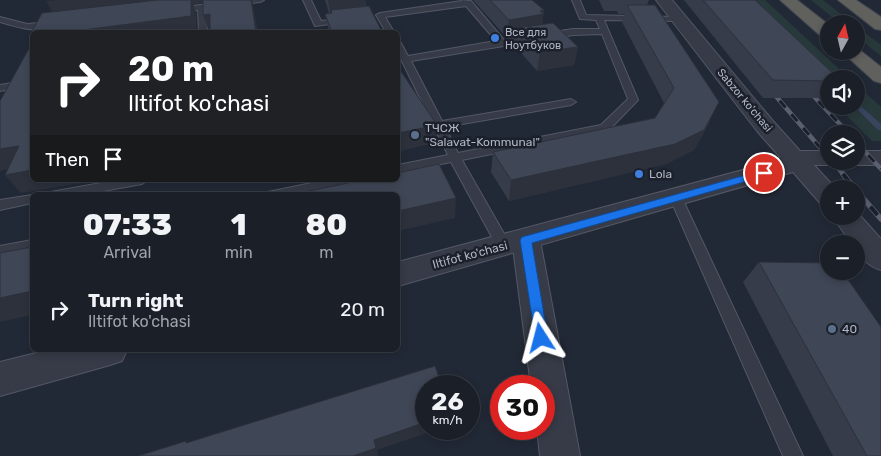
<!DOCTYPE html>
<html lang="en">
<head>
<meta charset="utf-8">
<style>
  body { margin:0; font-family:Rubik,sans-serif; background:#272c34; color:#f1f3f6; height:100vh; display:flex; flex-direction:column; font-size:19px; white-space:nowrap }
  * { box-sizing:border-box; margin:0 }
  p { font-size:16px; color:#9fa2a8 }
  .icon { flex:none; width:28px; height:28px; fill:none; stroke:currentColor; stroke-width:2; stroke-linecap:round; stroke-linejoin:round }
  .map { position:relative; flex:1; overflow:hidden }
  .side { position:absolute; left:30px; top:192px; width:370px; height:160px; display:flex; flex-direction:column; background:#1a1f28; border-radius:8px; box-shadow:0 2px 8px #0003,0 0 0 1px #383d45 }
  .side>* { flex:none }
  .top-card { position:absolute; left:30px; top:30px; width:370px; height:152px; border-radius:8px; box-shadow:0 2px 8px #0003,0 0 0 1px #383d45; background:#202124; color:#fff; overflow:hidden }
  .needle { width:32px; rotate:8deg }
  .controls { position:absolute; left:820px; top:15px; display:grid; gap:10px }
  .controls a { display:grid; place-items:center; width:45px; height:45px; border-radius:50%; background:#1a1f28; box-shadow:0 2px 8px #0003,0 0 0 1px #383d45; font-size:25px }
  .speed { position:absolute; left:415px; top:375px; display:flex; gap:10px; font-size:25px; font-weight:700; text-align:center }
  .speed>* { display:grid; place-content:center; width:65px; height:65px; border-radius:50%; background:#1a1f28; box-shadow:0 2px 8px #0003,0 0 0 1px #383d45; line-height:1 }
  .speed small { font-size:12px; font-weight:400 }
  .speed .limit { border:8px solid #d22; background:#fff; color:#111 }
  .pin { position:absolute; display:grid; place-items:center; width:42px; height:42px; color:#fff; margin:-21px; border:2px solid #fff; border-radius:50%; box-shadow:0 1px 5px #0007 }
  .me { position:absolute; width:55px; margin:-28px; rotate:351deg; stroke-linejoin:round; filter:drop-shadow(0 0 4px #0008) }
  .turn { display:flex; align-items:center; gap:18px; height:105px; padding:0 15px; font-size:22px }
  .turn .icon { width:65px; height:65px; stroke-width:2.5 }
  .turn b { display:block; font-size:35px; line-height:42px }
  .then { display:flex; align-items:center; height:48px; padding:0 15px; background:#0003; gap:10px; font-size:19px }
  .eta { display:flex; justify-content:space-evenly; align-items:center; height:85px; text-align:center }
  .eta b { font-size:30px; font-weight:800; line-height:35px }
  ul { padding:0; list-style:none }
  li { display:flex; align-items:center; gap:15px; height:65px; padding:0 15px }
  li div { flex:1 }
  li b { display:block; font-size:19px }
  li em { font-style:normal }
  .map>svg:first-child { display:block }
  .green { fill:#28393b }
  .lines { fill:none; stroke-linecap:round; stroke-linejoin:round }
  .stream { fill:#39445f; fill-rule:evenodd }
  .service-casing { stroke:#535865; stroke-width:2 }
  .minor-casing { stroke:#535865; stroke-width:2 }
  .tertiary-casing { stroke:#535865; stroke-width:2 }
  .trunk-casing { stroke:#404551; stroke-width:2 }
  .service { fill:#363b47; fill-rule:evenodd }
  .minor { fill:#363b47; fill-rule:evenodd }
  .tertiary { fill:#363b47; fill-rule:evenodd }
  .trunk { fill:#60605d; fill-rule:evenodd }
  .rail-far1-casing { stroke:#5a6070; stroke-width:4.5 }
  .rail-casing { stroke:#5a6070; stroke-width:5.5 }
  .rail-far1 { stroke:#1b202b; stroke-width:3; stroke-dasharray:9; stroke-linecap:butt }
  .rail { stroke:#1b202b; stroke-width:4; stroke-dasharray:11; stroke-linecap:butt }
  .wall { fill:#363c4a }
  .shaded-wall { fill:#2c313c }
  .building { fill:#3f4656; stroke:#2c313c }
  .route { fill:#1a73e8; stroke:#114b97 }
  .shop-dot { fill:#3f7fe0; stroke:#1b202b; stroke-width:2 }
  .service-dot { fill:#5c6f8a; stroke:#1b202b; stroke-width:2 }
  .labels { text-anchor:middle; stroke-width:5; stroke-linejoin:round; paint-order:stroke }
  .far-poi-label { font-size:11px; fill:#b0b5c3; stroke:#1b202b; text-anchor:start }
  .far-street-label { font-size:11px; fill:#b0b5c3; stroke:#1b202b }
  .poi-label { font-size:12px; fill:#b0b5c3; stroke:#1b202b; text-anchor:start }
  .street-label { font-size:12px; fill:#b0b5c3; stroke:#1b202b }
</style>
</head>
<body>
<div class="map">
<svg width="881" height="456" viewBox="0 0 881 456">
  <rect width="100%" height="100%" fill="#222936"/>
  <path class="green" d="M732 0H765L850 79H829Z
    M811 0H823L853 24H841Z
    M856 26 881 45V56L856 36Z
    M856 84 881 107V141H872L837 106H856Z"/>
  <g class="lines">
    <path class="stream" d="M856 102 881 124V130H878L854 106H856Z"/>
    <defs>
      <path id="service" d="M241 0H264L260 2 206 9 207 32H199L198 10 176 12 172 10 176 8Z
        M303 0H311L321 21 345 18 349 20 345 22 315 26Z
        M461 0 471 1 504 40 573 29H600L596 20 580 19 572 0H580L586 15 678 17 682 19 678 21 604 20 638 100 609 130 462 160 511 246 509 250 504 251 499 250 451 162 398 173V165L448 155 398 53V42L401 43 408 56 496 41 466 6 385 17 394 32H386L376 15 380 13 462 1ZM602 34 628 99 601 125 458 153 445 127 571 105 576 102 571 99 442 121 411 61 573 35Z
        M0 17 27 24 53 22 57 24C41 35 17 27 0 22Z
        M12 83 17 86 16 88 0 91V85Z
        M118 180H148L142 184 81 195H50L51 192 56 191Z
        M326 180H352L346 184 294 195H267L268 192 273 191Z
        M676 194 681 195 682 198 803 456H783L670 198 671 195Z
        M32 195H34L32 203 0 210V200Z
        M32 240V250L0 256V246Z"/>
      <path id="minor" d="M526 229 536 233 540 240 580 456H540L537 429H544V386H531L512 240 516 233Z"/>
      <path id="tertiary" d="M656 0H672L773 121 800 151H829V161H839L829 165H814L836 189H829V206L820 203 793 172 398 286V262L773 162 780 157 757 131Z
        M856 151H881V165H856L848 163 846 161H856Z
        M856 211 881 239V270C870 267 856 256 856 244H852L832 216H856Z
        M48 350H127L122 361 110 365 0 396V362Z"/>
      <path id="trunk" d="M780 0H797L829 25V39L823 38Z
        M838 0H856L881 17V30L875 29Z
        M856 47 881 67V83L874 81 841 51H856Z"/>
    </defs>
    <use href="#service" class="service-casing"/>
    <use href="#minor" class="minor-casing"/>
    <use href="#tertiary" class="tertiary-casing"/>
    <use href="#trunk" class="trunk-casing"/>
    <use href="#service" class="service"/>
    <use href="#minor" class="minor"/>
    <use href="#tertiary" class="tertiary"/>
    <use href="#trunk" class="trunk"/>
    <defs>
      <path id="rail-far1" d="M768 87 829 158
        M806 88 849 134
        M856 142 881 169
        M832 161 844 175"/>
      <path id="rail" d="M843 174 855 189
        M856 190 881 219"/>
    </defs>
    <use href="#rail-far1" class="rail-far1-casing"/>
    <use href="#rail" class="rail-casing"/>
    <use href="#rail-far1" class="rail-far1"/>
    <use href="#rail" class="rail"/>
  </g>
  <path class="wall" d="M325 0H365L366 6 382 32H329L325 14 329 13Z
    M473 0H532L544 10 542 24 578 47 574 65 537 71 515 46 516 36 507 38Z
    M599 0H649L647 5 710 121 694 150 666 164 509 201 491 172 493 152 655 118 664 103 622 22 625 14H618L617 11H604Z
    M684 0H755L829 79V98H763Z
    M398 65 400 70 437 125V142L400 151 398 146Z
    M759 262 881 456H833L743 282Z"/>
  <path class="shaded-wall" d="M56 0H235L193 4 196 12 197 32H82L57 19 46 1Z
    M251 0H252L253 5 258 32H256Z
    M328 0H365L366 13 331 10 333 17 331 18Z
    M544 10 541 32 517 28 516 36 507 38 509 20Z
    M210 14 215 30 209 31 203 15Z
    M578 47 574 65 537 71 540 52Z
    M719 102 694 150 666 164 509 201 511 180Z
    M437 125V142L400 151 398 133Z
    M19 146 32 165 0 171V149Z
    M32 170V180H100L21 193 5 175Z
    M456 198 455 218 398 231V211Z
    M32 291V315L0 322V298Z
    M426 422V429H438L377 450 378 456H353L374 440Z"/>
  <path class="building" d="M158 0H191V16L83 30 82 32H32V36L29 37 42 13Z
    M203 0H251L256 32H210V14L203 15Z
    M490 0H532L544 10 540 11 544 14 509 20Z
    M703 0H755L839 79H829V81L773 80Z
    M627 5H655L719 102 704 130 675 144 511 180 493 152 655 118 674 88Z
    M369 6 382 32H332L325 14 332 13 331 10Z
    M553 23 578 47 540 52 517 28Z
    M32 43V170L5 175 19 146 0 149V101Z
    M398 65 400 70 437 125 398 133Z
    M439 164 456 198 398 211V195H289L363 180H398V173Z
    M32 247V291L0 298V253Z
    M759 262 829 263V271H842L881 327V456H867Z
    M435 366 442 386H426V422L374 440 376 448 353 456H138L186 441V443Z"/>
  <path class="route" d="M764 170 768 171V175L532 243 548 338 546 343 541 344 536 343 520 240 522 237Z"/>
  <g class="shop-dot">
    <circle cx="495" cy="38" r="5"/>
    <circle cx="639" cy="174" r="5"/>
  </g>
  <g class="service-dot">
    <circle cx="415" cy="135" r="5"/>
    <circle cx="832" cy="329" r="5"/>
  </g>
  <g class="labels">
    <g class="far-poi-label">
      <text x="505" y="36">Все для<tspan x="505" dy="13">Ноутбуков</tspan></text>
    </g>
    <g class="far-street-label">
      <text transform="translate(745 100) rotate(50)" y="4">Sabzor ko'chasi</text>
    </g>
    <g class="poi-label">
      <text x="425" y="132">ТЧСЖ<tspan x="425" dy="14">"Salavat-Kommunal"</tspan></text>
      <text x="649" y="178">Lola</text>
      <text x="842" y="333">40</text>
    </g>
    <g class="street-label">
      <text transform="translate(470 255) rotate(-15)" y="4">Iltifot ko'chasi</text>
    </g>
  </g>
</svg>
<div class="controls">
<a><svg class="needle" viewBox="-14 -14 28 28"><path d="M0-13l5 13h-10z" fill="#e53935"/><path d="M0 13l5-13h-10z" fill="#9fa2a8"/></svg></a>
<a><svg class="icon" aria-label="sound" viewBox="0 0 24 24"><path d="M4 9h4l5-4v14l-5-4H4zM17 9q2 3 0 6"/></svg></a>
<a><svg class="icon" aria-label="layers" viewBox="0 0 24 24"><path d="M12 4l9 5-9 5-9-5zM3 14l9 5 9-5"/></svg></a>
<a>+</a>
<a>−</a>
</div>
<div class="speed"><div>26<small>km/h</small></div><div class="limit">30</div></div>
<div class="pin" style="left:764px;top:173px;background:#d93025"><svg class="icon" aria-label="arrive" viewBox="0 0 24 24"><path d="M6 21V4h12l-3 4 3 4H6"/></svg></div>
<svg class="me" style="left:541px;top:338px" viewBox="-20 -20 40 40"><path d="M0-17L14 15 0 8-14 15z" fill="#1a73e8" stroke="#fff" stroke-width="4"/></svg>
<div class="top-card">
<div class="turn"><svg class="icon" aria-label="right" viewBox="0 0 24 24"><path d="M7 20v-9h11M14 6l5 5-5 5"/></svg><div><b>20 m</b>Iltifot ko'chasi</div></div>
<div class="then">Then<svg class="icon" aria-label="arrive" viewBox="0 0 24 24"><path d="M6 21V4h12l-3 4 3 4H6"/></svg></div>
</div>
<section class="side">
<div class="eta">
<div><b>07:33</b><p>Arrival</p></div>
<div><b>1</b><p>min</p></div>
<div><b>80</b><p>m</p></div>
</div>
<ul>
<li><svg class="icon" aria-label="right" viewBox="0 0 24 24"><path d="M7 20v-9h11M14 6l5 5-5 5"/></svg><div><b>Turn right</b><p>Iltifot ko'chasi</p></div><em>20 m</em></li>
</ul>
</section>
</div>
</body>
</html>
